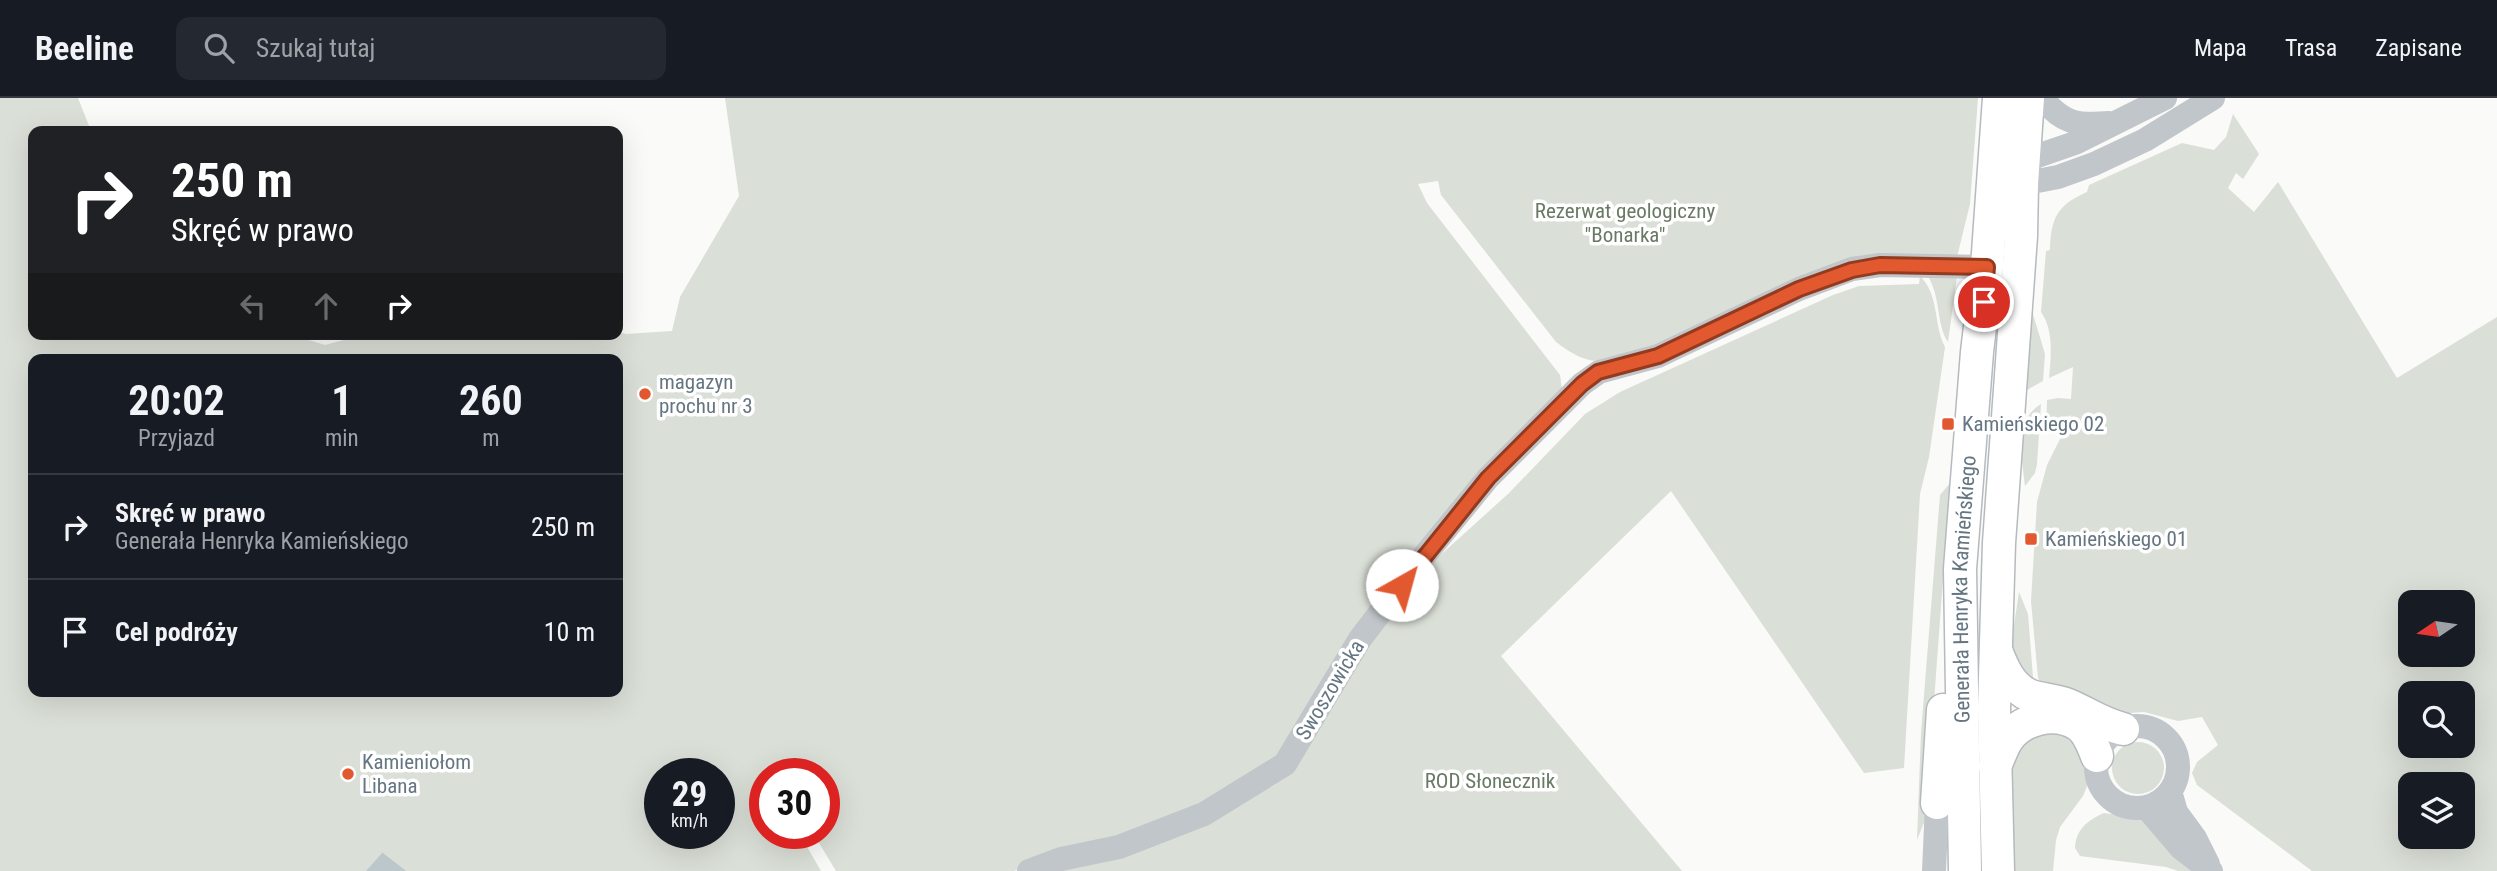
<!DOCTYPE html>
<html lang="pl">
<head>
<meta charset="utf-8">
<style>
  body { margin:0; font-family:"Roboto Condensed",sans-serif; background:#242831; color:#f1f3f6; height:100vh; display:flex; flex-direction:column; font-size:26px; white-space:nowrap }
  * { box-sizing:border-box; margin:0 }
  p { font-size:23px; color:#9ea1a6 }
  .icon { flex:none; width:38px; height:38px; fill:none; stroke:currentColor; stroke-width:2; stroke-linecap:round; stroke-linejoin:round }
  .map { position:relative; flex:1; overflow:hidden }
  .panel { position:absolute; left:28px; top:256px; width:595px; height:343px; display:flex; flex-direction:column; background:#171b24; border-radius:14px; box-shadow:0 7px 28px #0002 }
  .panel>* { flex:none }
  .hud { position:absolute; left:28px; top:28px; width:595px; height:214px; border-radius:14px; box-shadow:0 7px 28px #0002; background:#202124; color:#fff; overflow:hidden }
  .needle { width:46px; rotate:257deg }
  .fabs { position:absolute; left:2398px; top:492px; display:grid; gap:14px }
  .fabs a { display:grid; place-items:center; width:77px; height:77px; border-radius:14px; background:#171b24; box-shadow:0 7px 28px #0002; font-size:35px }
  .speed { position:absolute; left:644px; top:660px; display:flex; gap:14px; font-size:35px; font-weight:700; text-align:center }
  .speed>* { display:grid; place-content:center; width:91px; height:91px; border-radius:50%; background:#171b24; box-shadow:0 7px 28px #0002; line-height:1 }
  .speed small { font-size:18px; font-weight:400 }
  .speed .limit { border:10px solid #d22; background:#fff; color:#111 }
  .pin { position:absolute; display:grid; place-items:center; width:60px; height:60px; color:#fff; margin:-30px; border:4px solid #fff; border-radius:50%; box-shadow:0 2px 7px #0007 }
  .me { position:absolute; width:77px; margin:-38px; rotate:38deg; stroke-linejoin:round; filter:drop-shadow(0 0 5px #0008) }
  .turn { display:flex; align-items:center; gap:24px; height:147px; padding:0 28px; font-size:32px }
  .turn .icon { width:91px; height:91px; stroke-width:2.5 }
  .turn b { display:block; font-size:49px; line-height:60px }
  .lanes { display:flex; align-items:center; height:66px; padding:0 28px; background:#0003; justify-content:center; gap:35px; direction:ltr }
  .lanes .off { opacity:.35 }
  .eta { display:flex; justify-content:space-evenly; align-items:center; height:119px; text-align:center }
  .eta b { font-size:42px; font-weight:700; line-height:49px }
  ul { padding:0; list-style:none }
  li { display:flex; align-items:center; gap:21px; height:105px; padding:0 28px; border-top:2px solid #363941 }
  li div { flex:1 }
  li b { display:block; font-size:26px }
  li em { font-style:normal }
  header { display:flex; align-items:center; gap:42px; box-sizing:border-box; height:98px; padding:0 35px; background:#171b24; border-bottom:2px solid #363941 }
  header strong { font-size:33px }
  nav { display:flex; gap:38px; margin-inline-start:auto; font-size:24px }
  .search { width:490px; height:63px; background:#242831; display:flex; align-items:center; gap:18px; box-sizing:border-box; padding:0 24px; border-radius:14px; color:#9ea1a6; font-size:26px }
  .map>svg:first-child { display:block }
  .green { fill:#dadfd7; fill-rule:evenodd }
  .water { fill:#bcc7cc }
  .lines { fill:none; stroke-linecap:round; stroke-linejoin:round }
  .major-casing { stroke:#b5babe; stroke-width:35 }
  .minor { stroke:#c1c6ca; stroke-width:24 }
  .major { stroke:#fff; stroke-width:32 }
  .route-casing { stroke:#933a1f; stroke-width:18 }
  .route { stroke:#e25930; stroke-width:12 }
  .poi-dot { fill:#e25930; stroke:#fff; stroke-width:2.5 }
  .labels { text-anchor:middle; stroke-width:7; stroke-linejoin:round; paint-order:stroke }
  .park-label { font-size:21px; fill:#687a64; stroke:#fff }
  .poi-label { font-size:21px; fill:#657682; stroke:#fff; text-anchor:start }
  .street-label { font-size:21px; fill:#657682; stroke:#fff }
</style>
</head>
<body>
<header>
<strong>Beeline</strong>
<div class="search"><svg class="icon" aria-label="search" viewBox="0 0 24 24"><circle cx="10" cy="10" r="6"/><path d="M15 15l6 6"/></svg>Szukaj tutaj</div>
<nav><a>Mapa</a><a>Trasa</a><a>Zapisane</a></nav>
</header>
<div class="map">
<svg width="2497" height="773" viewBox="0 0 2497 773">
  <rect width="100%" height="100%" fill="#fafaf8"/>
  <path class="green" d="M0 0H78L91 33H33V236H289L325 247 366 236H618V234L626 236 672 233 680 199 739 98 725 0H1978L1970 106 1957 159 1867 160 1639 257C1600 265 1589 269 1556 244L1441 97 1438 83 1418 86 1427 105 1560 277 1562 292 1275 666 1197 714 1062 756 1014 773H836L813 735H824V676H765V735H799L821 773H0ZM33 261H618V593H33ZM660 676H719V735H660Z
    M2233 16 2259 56 2243 81 2236 75 2228 90 2254 114 2278 84 2397 280 2497 219V773H2312L2197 687 2192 675 2197 664 2218 647 2202 619 2178 623 2144 614 2115 616 2040 584 2038 580 2031 503 2037 404 2047 367 2060 341 2070 329 2071 317 2058 325 2049 335H2046L2047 302 2058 300 2071 301 2073 269 2049 280C2051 259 2054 232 2041 214L2046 153 2050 152C2051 120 2057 107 2087 94L2089 87 2182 45 2214 52 2226 39ZM2410 504H2462V556H2410ZM2410 595H2462V648H2410ZM2410 686H2462V738H2410Z
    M1927 177 1957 178 1948 244C1936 227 1941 197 1927 177Z
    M1920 178C1940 198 1933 226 1945 249L1929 359 1920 396 1904 670 1864 675 1671 393 1501 558 1682 773H1046L1289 669 1361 556 1425 471 1508 396 1585 316 1620 294 1833 197 1859 188 1919 186Z
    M2032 213 2045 256 2043 283 2025 293Z
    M2041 306 2037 366 2035 375 2025 388C2022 359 2012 324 2041 306Z
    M1950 385 1927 700 1925 722 1917 742 1921 635 1940 397Z
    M2019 494 2028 516 2034 592 2009 560Z
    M2054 626 2088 656V686L2083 698 2060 729 2056 742 2053 773H2012L2009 688 2014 647Z
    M2112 670a26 26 0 1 1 52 0a26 26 0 1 1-52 0Z
    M2104 715 2138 720 2154 727 2196 773H2178L2166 769 2080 758 2075 750C2076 731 2088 722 2104 715Z"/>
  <path class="water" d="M383 754V755L406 773H366Z"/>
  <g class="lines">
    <defs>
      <g id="major">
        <path d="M1996 552C2003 571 2011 590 2031 598 2043 602 2056 602 2068 607 2087 615 2102 626 2123 631"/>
        <path d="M1995 668C1999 660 2002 650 2007 642 2021 621 2054 612 2077 626 2087 632 2093 647 2097 658"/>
        <path d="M1937 705 1943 612"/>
        <path id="s1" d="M1965 773 1960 471 1977 254 1987 169 1999 0"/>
        <path d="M1998 773 1994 611 1999 445 2021 138 2022 86 2028 0"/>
      </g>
    </defs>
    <use href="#major" class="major-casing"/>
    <path class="minor" d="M2042 0C2062 25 2077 28 2109 25
      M2008 68 2075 45 2165 0
      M2007 79 2022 86 2058 79 2094 66 2145 42 2213 0
      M2096 669a41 41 0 1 1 82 0a41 41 0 1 1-82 0Z
      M2170 693 2176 714 2195 740 2208 766
      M2146 709 2181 750 2211 773
      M1029 773 1061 761 1119 749 1204 716 1285 666 1360 541 1415 469 1488 380 1582 286 1599 274 1658 258 1799 191 1852 171 1880 167 1987 169
      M1934 773 1937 705"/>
    <use href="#major" class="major"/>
  </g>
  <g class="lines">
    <defs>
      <path id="route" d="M1402 487 1488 380 1582 286 1598 274 1658 258 1799 191 1852 172 1880 167 1987 169 1984 204"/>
    </defs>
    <use href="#route" class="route-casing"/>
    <use href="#route" class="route"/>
  </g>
  <g class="poi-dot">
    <circle cx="645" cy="296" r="7"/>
    <rect x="1941" y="319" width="14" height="14" rx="3.5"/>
    <rect x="2024" y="434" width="14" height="14" rx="3.5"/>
    <circle cx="348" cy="676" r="7"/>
  </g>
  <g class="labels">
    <g class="park-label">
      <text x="1625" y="120">Rezerwat geologiczny<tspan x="1625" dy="24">"Bonarka"</tspan></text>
      <text x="1490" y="690">ROD Słonecznik</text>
    </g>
    <g class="poi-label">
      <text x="659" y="291">magazyn<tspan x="659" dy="24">prochu nr 3</tspan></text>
      <text x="1962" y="333">Kamieńskiego 02</text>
      <text x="2045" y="448">Kamieńskiego 01</text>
      <text x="362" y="671">Kamieniołom<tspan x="362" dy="24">Libana</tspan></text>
    </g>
    <g class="street-label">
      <text dy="7" stroke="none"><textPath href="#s1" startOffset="282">Generała Henryka Kamieńskiego</textPath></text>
      <text transform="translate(1330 592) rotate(-59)" y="7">Swoszowicka</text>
    </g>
  </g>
</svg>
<div class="fabs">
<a><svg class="needle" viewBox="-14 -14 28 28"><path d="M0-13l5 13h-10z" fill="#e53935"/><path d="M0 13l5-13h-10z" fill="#9ea1a6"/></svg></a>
<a><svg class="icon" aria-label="search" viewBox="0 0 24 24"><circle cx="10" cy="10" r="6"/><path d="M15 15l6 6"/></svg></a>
<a><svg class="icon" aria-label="layers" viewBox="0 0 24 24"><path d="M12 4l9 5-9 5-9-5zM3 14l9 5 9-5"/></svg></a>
</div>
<div class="speed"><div>29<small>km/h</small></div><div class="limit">30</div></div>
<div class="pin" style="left:1984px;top:204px;background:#d93025"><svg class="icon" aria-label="arrive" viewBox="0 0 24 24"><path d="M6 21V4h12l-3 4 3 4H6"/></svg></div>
<svg class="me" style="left:1402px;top:487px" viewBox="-20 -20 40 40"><circle r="19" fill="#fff"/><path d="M0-13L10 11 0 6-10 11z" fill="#e25930"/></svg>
<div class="hud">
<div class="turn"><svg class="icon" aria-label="right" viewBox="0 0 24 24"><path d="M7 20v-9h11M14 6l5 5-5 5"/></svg><div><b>250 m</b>Skręć w prawo</div></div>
<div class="lanes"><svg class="icon off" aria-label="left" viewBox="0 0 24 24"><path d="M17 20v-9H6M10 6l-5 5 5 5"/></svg><svg class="icon off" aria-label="ahead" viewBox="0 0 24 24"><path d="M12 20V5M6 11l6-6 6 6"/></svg><svg class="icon" aria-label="right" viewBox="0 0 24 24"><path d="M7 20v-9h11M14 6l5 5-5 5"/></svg></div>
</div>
<section class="panel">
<div class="eta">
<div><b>20:02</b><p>Przyjazd</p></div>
<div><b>1</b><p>min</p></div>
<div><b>260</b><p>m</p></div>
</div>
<ul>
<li><svg class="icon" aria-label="right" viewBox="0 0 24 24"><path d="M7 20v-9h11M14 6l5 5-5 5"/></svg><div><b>Skręć w prawo</b><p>Generała Henryka Kamieńskiego</p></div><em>250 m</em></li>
<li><svg class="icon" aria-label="arrive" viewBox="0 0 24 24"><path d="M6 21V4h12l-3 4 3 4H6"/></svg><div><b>Cel podróży</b></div><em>10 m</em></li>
</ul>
</section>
</div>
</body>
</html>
